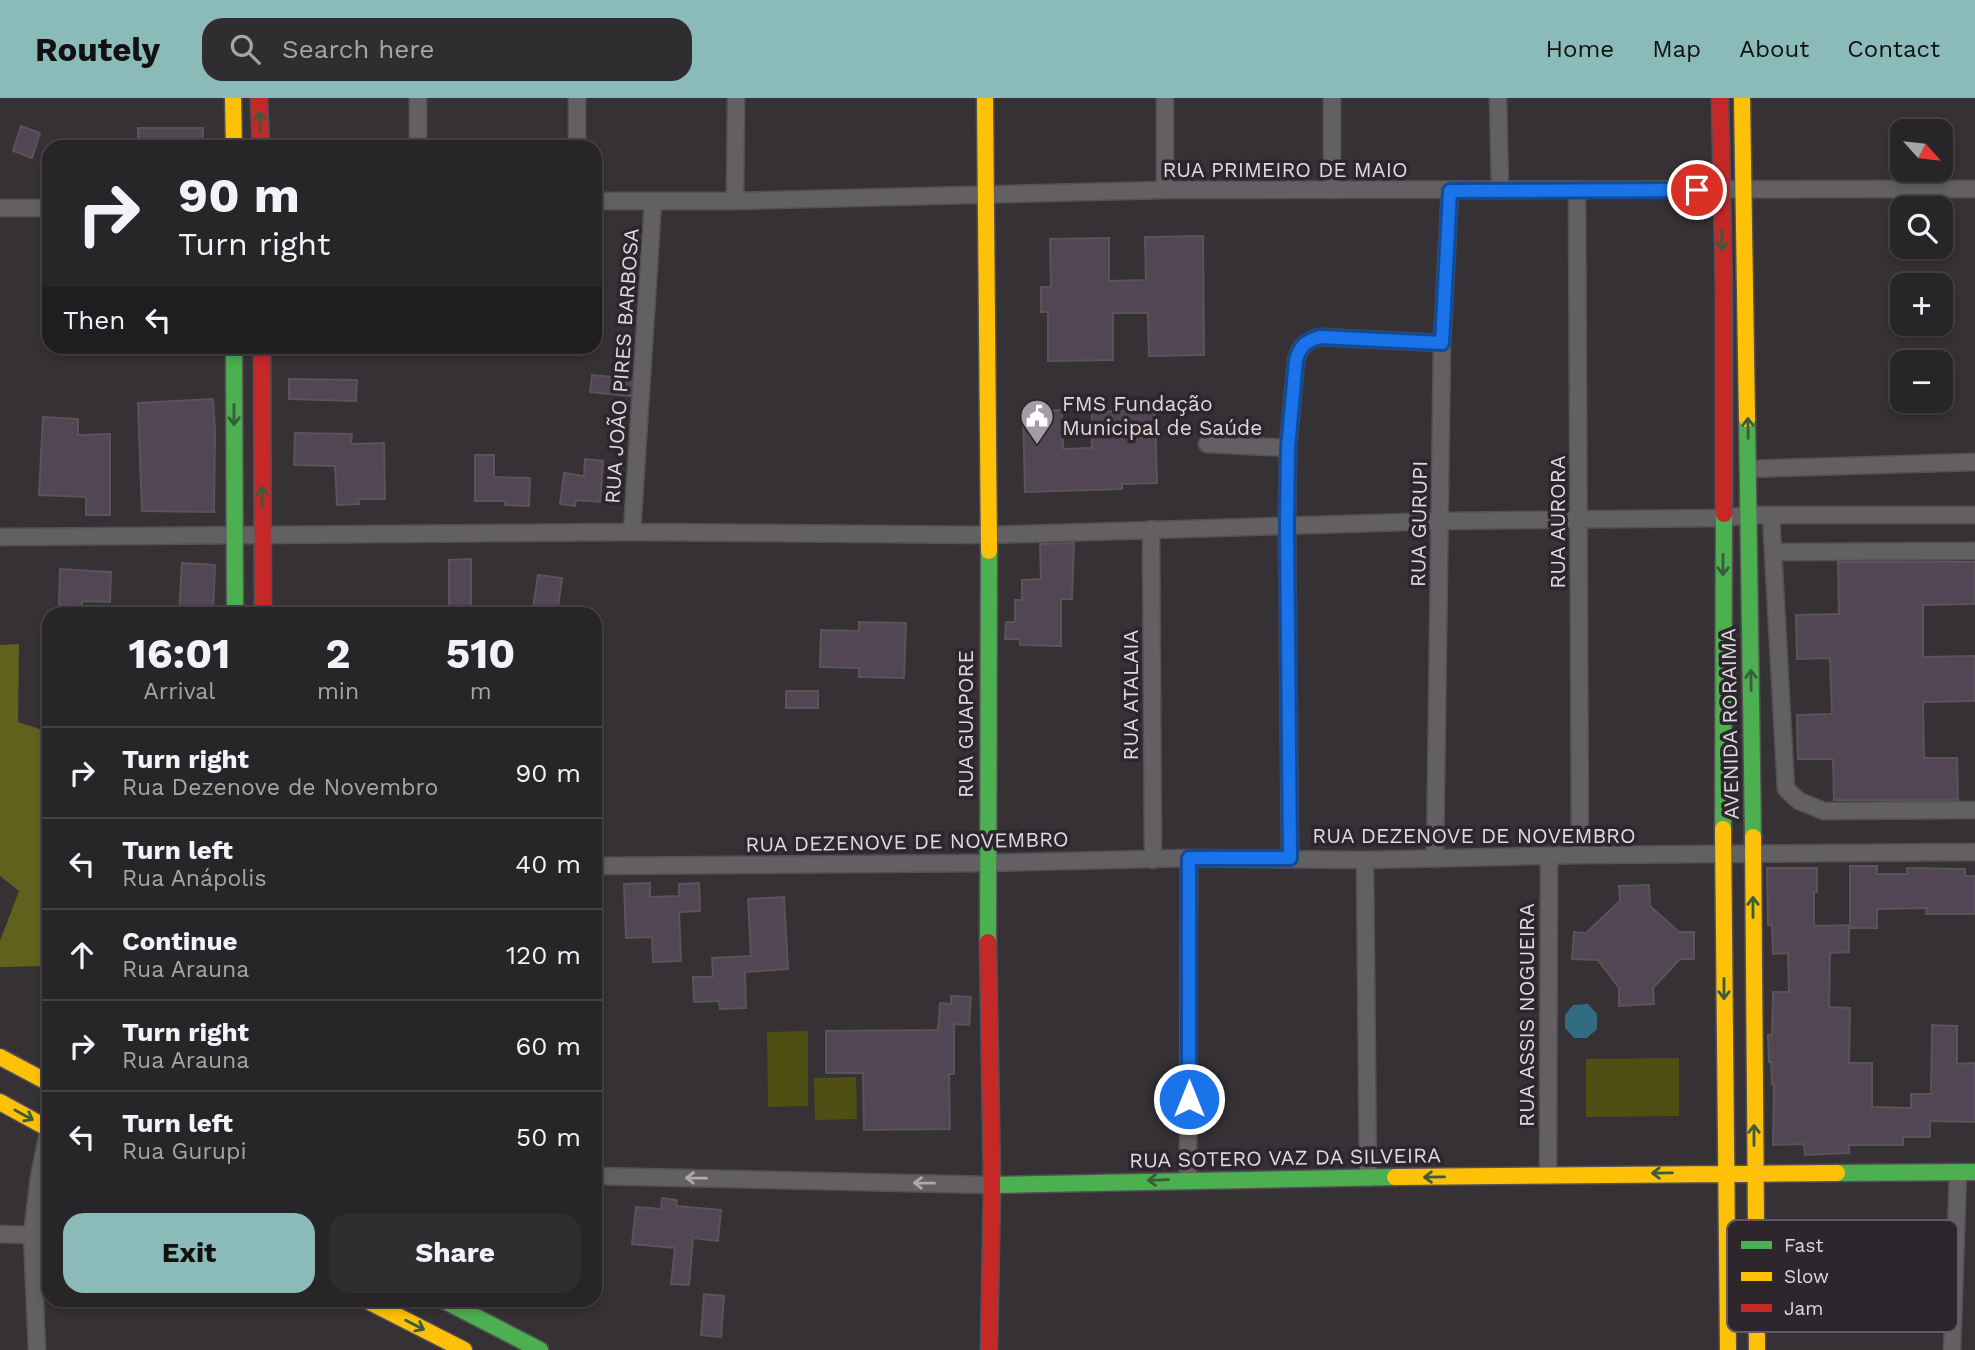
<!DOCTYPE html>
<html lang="en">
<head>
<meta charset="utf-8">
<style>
  body { margin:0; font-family:"Work Sans",sans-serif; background:#302d30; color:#f1f3f6; height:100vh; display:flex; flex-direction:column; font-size:26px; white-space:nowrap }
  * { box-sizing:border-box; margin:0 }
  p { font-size:23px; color:#a5a5a8 }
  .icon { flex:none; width:38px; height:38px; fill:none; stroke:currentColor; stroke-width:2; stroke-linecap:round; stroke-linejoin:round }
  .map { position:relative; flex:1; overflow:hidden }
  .drawer { position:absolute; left:42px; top:509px; width:560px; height:700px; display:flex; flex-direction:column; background:#282528; border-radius:21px; box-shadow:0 4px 10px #0003,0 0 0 2px #444245 }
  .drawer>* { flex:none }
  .banner { position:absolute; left:42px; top:42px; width:560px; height:214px; border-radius:21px; box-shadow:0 4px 10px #0003,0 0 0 2px #444245; background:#282528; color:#f1f3f6; overflow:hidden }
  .needle { width:46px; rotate:117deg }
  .buttons { position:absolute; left:1890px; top:21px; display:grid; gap:14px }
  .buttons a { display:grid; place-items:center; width:63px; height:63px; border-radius:14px; background:#282528; box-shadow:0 4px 10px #0003,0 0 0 2px #444245; font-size:35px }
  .pin { position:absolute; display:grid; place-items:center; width:60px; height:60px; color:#fff; margin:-30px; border:4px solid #fff; border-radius:50%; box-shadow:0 2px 7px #0007 }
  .me { position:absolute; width:77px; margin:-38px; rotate:0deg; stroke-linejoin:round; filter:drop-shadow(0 0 5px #0008) }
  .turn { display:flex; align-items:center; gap:24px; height:147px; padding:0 21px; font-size:32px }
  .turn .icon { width:91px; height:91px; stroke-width:2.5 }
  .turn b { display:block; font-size:49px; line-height:60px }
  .then { display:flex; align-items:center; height:66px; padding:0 21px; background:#0003; gap:14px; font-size:26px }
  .eta { display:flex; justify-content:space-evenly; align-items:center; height:119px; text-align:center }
  .eta b { font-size:42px; font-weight:700; line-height:49px }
  .action { display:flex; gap:14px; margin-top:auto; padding:14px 21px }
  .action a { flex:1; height:80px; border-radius:21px; background:#8bbbb9; color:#111; font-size:28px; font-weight:700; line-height:80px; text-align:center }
  .action a+a { background:#302d30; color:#f1f3f6 }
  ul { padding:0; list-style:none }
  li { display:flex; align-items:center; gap:21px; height:91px; padding:0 21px; border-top:2px solid #444245 }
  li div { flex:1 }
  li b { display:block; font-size:26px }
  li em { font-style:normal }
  header { display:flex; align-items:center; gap:42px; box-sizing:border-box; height:98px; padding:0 35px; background:#8bbbb9; color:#111 }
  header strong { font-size:33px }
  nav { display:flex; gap:38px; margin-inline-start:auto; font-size:24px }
  .search { width:490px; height:63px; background:#302d30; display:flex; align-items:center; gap:18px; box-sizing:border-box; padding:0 24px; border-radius:21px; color:#a5a5a8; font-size:26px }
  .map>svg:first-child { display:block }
  .green { fill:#4f4f13 }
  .forest { fill:#61611e }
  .water { fill:#316c81 }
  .building { fill:#534654; stroke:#585458; stroke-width:2 }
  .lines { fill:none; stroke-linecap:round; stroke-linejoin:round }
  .street-casing { stroke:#534f53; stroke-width:19 }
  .fast-casing { stroke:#534f53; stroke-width:19 }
  .slow-casing { stroke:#534f53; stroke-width:19 }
  .jam-casing { stroke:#534f53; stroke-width:19 }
  .street { stroke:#636063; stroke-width:16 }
  .fast { stroke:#4caf50; stroke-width:16 }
  .slow { stroke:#ffc107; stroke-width:16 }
  .jam { stroke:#c62828; stroke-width:16 }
  .oneway { stroke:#395d3b }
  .oneway2 { stroke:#ada9ad }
  .route-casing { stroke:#114b97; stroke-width:18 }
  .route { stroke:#1a73e8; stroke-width:12 }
  .labels { text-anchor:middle; stroke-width:7; stroke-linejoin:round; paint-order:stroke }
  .street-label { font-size:21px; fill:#ded9de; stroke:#2d262d }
  .poi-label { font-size:21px; fill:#ded9de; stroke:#2d262d; text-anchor:start }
  .key { fill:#2d262d; stroke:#625c62; stroke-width:2 }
  .key-label { font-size:19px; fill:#ded9de }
</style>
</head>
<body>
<header>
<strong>Routely</strong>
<div class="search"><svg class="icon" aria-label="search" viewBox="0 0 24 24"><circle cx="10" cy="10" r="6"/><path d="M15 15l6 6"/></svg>Search here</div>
<nav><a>Home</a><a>Map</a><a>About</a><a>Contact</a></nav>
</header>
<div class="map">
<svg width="1975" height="1252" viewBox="0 0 1975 1252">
  <rect width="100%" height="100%" fill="#353135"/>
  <path class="green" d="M808 933V1008L768 1009 767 934Z
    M1679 960V1018L1586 1019V961Z
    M856 979 857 1021 815 1022 814 980Z"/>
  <path class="forest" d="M19 546 18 624 49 634V868L0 869V843L19 793 0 778V547Z"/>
  <path class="water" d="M1588 906 1597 916V931L1587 940H1574L1565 930V917L1573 907Z"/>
  <path class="building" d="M21 28 40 35 32 60 13 53Z
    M138 30H203V49H138Z
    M1203 138 1204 257 1149 258 1148 215H1113V262L1048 263V214H1041V189H1051L1050 141 1109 140V183L1146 182 1145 139Z
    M592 277 631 281 630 298 590 294Z
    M289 281 357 282 356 303 289 301Z
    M213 301 215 332 214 414 142 413 138 305Z
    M1062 312 1063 351 1092 350V314L1155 312 1157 385 1122 386V391L1025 394 1023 313Z
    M43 319 78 321V337L110 336V417H86V399L39 397Z
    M295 335 352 336 351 346 384 345 385 401H358L359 406 337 407 335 368 294 367Z
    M475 357H494V379L530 380 529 408 505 407 506 403H475Z
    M585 361 603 363 600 404 576 402 575 408 560 406 564 375 584 378Z
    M1074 445 1072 501H1061V548L1020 547V541H1005L1006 524H1015V502H1022V482L1041 481 1040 446Z
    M471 461V516H449V462Z
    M1838 464H1975V506L1923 507V559L1975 558V603L1923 604 1924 660H1957L1958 702H1834L1833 661H1798L1797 617 1832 616 1830 560 1797 561 1796 517 1839 516Z
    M182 465 215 467 213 516H179Z
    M60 471 111 474 110 504 82 503V508L59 507Z
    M538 477 562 480 557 516H532Z
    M859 524 906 525 904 580 859 579V570L820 569 821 532 859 533Z
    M786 593H818V610H786Z
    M1850 768H1877V776H1907V770L1965 771V778H1975V816H1926L1927 810 1877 811V830H1850Z
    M1767 770H1817V794H1814V828L1849 827V854L1830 855 1829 909 1850 910 1849 965H1872V1009L1911 1010V996H1931L1932 927 1957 928V966L1975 965V1024L1930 1023V1039H1903V1047H1849V1055L1805 1057 1804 1046 1773 1047 1774 986H1772L1771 964H1769L1768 937H1772L1773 894H1789L1788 855 1773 856 1772 827H1768Z
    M650 785V799L679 798V786L699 785 700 813 679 814 681 863 653 864 652 839 626 840 624 786Z
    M1649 787 1650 808 1679 834H1694V861H1680L1653 890 1654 906 1619 908V890L1598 862 1572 861 1574 834 1586 835 1620 803 1619 788Z
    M784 799 788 871 745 874 746 910 720 911 719 903 694 904 693 879H713L712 860 751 858 748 801Z
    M951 898 971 899 969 927 954 926V976H949L950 1031 864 1032 863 975H826V933L938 932 940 905 951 906Z
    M662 1100 677 1102 676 1108 721 1112 718 1143 693 1140 689 1187 671 1186 675 1150 632 1146 636 1109 661 1111Z
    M704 1196 724 1198 721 1239 701 1237Z"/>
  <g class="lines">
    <defs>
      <path id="street" d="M418 0V49
        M1165 0V92
        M1332 0V92
        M1498 0 1500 93
        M577 49V0
        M1577 91 1580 757
        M595 103H735L1165 92 1975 91
        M735 103 736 0
        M0 110H49
        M1207 346 1288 350
        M1748 371 1975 364
        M1771 417 1786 691 1799 703 1824 713 1975 712
        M1151 431 1153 762
        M632 434 653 104
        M0 439 632 434 989 437 1440 423 1723 420 1749 417H1975
        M1774 454 1975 453
        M1290 760 1287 427 1288 350 1296 262C1300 248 1306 243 1320 239L1442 245
        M1435 761 1442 245 1450 93
        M1365 762 1368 1080
        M595 768 987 765 1189 760 1365 762 1580 757 1975 754
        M1548 1076 1549 758
        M595 1078 992 1087
        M1188 1081 1189 760
        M0 1136 32 1137
        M37 1252 32 1137 39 1079 49 1030
        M1952 1252 1958 1074"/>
      <path id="fast" d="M234 248 235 516
        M1747 321 1753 739
        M1723 731 1724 416
        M988 844 989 453
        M1837 1075 1975 1074
        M992 1087 1395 1079
        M443 1202 540 1252"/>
      <path id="slow" d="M233 0 234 49
        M985 0 989 453
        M1742 0 1747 321
        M1723 731 1728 1252
        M1753 739 1757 1252
        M0 959 49 985
        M0 1004 49 1031
        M1395 1079 1837 1075
        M366 1202 464 1252"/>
      <path id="jam" d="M259 0 261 49
        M1720 0 1724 197V416
        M262 248 263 516
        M988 844 992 1087 989 1252"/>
    </defs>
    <use href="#street" class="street-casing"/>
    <use href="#fast" class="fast-casing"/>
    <use href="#slow" class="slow-casing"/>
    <use href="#jam" class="jam-casing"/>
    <use href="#street" class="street"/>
    <use href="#fast" class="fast"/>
    <use href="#slow" class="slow"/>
    <use href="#jam" class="jam"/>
  </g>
  <defs><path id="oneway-shaft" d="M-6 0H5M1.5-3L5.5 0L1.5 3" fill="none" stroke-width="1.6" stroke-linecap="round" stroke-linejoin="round" transform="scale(1.75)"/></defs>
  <g class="oneway">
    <use href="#oneway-shaft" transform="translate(260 24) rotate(-92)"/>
    <use href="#oneway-shaft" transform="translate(1722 142) rotate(89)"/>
    <use href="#oneway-shaft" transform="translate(234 317) rotate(90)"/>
    <use href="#oneway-shaft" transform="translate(1748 330) rotate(-91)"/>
    <use href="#oneway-shaft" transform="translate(262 399) rotate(-90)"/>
    <use href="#oneway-shaft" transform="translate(1723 467) rotate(90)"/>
    <use href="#oneway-shaft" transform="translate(1751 582) rotate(-91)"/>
    <use href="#oneway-shaft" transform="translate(1753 809) rotate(-90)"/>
    <use href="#oneway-shaft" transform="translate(1724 891) rotate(90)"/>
    <use href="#oneway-shaft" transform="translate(24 1017) rotate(29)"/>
    <use href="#oneway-shaft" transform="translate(1754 1037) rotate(-90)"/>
    <use href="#oneway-shaft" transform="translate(1662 1075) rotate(179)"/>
    <use href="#oneway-shaft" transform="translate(1434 1079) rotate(179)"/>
    <use href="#oneway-shaft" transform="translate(1158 1082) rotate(178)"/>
    <use href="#oneway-shaft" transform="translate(415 1227) rotate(27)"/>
  </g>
  <g class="oneway2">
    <use href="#oneway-shaft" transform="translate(696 1080) rotate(-179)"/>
    <use href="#oneway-shaft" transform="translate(924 1085) rotate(-179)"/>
  </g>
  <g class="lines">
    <defs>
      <path id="route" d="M1189 1001V760H1290L1287 427 1288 350 1296 262C1300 248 1306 243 1320 239L1442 245 1450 93 1697 92"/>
    </defs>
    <use href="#route" class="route-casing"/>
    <use href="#route" class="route"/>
  </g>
  <defs>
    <symbol id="civic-pin" viewBox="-11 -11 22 30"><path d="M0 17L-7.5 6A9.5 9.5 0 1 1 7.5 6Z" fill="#a39ea3" stroke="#2d262d"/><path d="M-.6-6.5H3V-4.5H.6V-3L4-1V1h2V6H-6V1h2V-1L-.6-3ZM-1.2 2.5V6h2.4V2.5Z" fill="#fff"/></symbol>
  </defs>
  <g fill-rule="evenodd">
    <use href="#civic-pin" x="1018" y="299" width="38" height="52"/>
  </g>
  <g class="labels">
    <g class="street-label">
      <text x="1285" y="79">RUA PRIMEIRO DE MAIO</text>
      <text transform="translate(622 268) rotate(-86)" y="7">RUA JOÃO PIRES BARBOSA</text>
      <text transform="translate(1558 424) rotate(-90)" y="7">RUA AURORA</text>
      <text transform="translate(1419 426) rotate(-89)" y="7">RUA GURUPI</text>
      <text transform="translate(1131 597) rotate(-90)" y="7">RUA ATALAIA</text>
      <text transform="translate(966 626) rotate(-90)" y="7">RUA GUAPORE</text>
      <text transform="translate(1730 626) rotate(-91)" y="7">AVENIDA RORAIMA</text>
      <text x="1474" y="745">RUA DEZENOVE DE NOVEMBRO</text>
      <text transform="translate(907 744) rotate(-1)" y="7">RUA DEZENOVE DE NOVEMBRO</text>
      <text transform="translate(1527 917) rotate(-90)" y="7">RUA ASSIS NOGUEIRA</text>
      <text transform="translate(1285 1060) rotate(-1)" y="7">RUA SOTERO VAZ DA SILVEIRA</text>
    </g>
    <g class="poi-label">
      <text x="1062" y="313">FMS Fundação<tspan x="1062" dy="24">Municipal de Saúde</tspan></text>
    </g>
  </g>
  <rect x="1727" y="1122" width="231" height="112" rx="10" class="key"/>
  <rect x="1741" y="1143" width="31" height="8" fill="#4caf50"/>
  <rect x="1741" y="1174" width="31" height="9" fill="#ffc107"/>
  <rect x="1741" y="1206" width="31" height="8" fill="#c62828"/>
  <g class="key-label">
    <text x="1784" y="1154">Fast</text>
    <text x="1784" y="1185">Slow</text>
    <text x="1784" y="1217">Jam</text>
  </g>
</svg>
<div class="buttons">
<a><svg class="needle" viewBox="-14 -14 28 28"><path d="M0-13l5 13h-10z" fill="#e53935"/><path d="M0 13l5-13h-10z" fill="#a5a5a8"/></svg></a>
<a><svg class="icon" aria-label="search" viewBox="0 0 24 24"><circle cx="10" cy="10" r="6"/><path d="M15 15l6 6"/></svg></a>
<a>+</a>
<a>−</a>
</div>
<div class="pin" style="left:1697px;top:92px;background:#d93025"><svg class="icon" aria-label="arrive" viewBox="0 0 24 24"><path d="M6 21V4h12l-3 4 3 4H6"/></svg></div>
<svg class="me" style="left:1189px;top:1001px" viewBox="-20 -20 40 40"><circle r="17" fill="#1a73e8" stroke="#fff" stroke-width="3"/><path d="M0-11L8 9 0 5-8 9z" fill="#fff"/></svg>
<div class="banner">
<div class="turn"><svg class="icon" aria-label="right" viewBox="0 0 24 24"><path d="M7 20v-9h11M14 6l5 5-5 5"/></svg><div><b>90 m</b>Turn right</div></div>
<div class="then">Then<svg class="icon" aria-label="left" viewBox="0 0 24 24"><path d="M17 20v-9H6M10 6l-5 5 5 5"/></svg></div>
</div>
<section class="drawer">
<div class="eta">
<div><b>16:01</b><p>Arrival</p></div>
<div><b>2</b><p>min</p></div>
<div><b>510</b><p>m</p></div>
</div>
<ul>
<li><svg class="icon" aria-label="right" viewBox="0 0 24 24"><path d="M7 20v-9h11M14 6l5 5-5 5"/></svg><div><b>Turn right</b><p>Rua Dezenove de Novembro</p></div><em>90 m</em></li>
<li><svg class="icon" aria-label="left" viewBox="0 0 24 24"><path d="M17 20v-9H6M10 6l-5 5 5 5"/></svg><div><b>Turn left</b><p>Rua Anápolis</p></div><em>40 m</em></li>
<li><svg class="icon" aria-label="ahead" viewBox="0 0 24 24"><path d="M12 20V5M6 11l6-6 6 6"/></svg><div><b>Continue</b><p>Rua Arauna</p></div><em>120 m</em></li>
<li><svg class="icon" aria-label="right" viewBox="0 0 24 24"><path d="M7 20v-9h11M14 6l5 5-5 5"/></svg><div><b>Turn right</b><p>Rua Arauna</p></div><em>60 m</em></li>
<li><svg class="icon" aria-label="left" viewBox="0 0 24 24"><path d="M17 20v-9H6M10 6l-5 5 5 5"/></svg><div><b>Turn left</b><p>Rua Gurupi</p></div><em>50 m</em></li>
</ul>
<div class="action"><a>Exit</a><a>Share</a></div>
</section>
</div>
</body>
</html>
